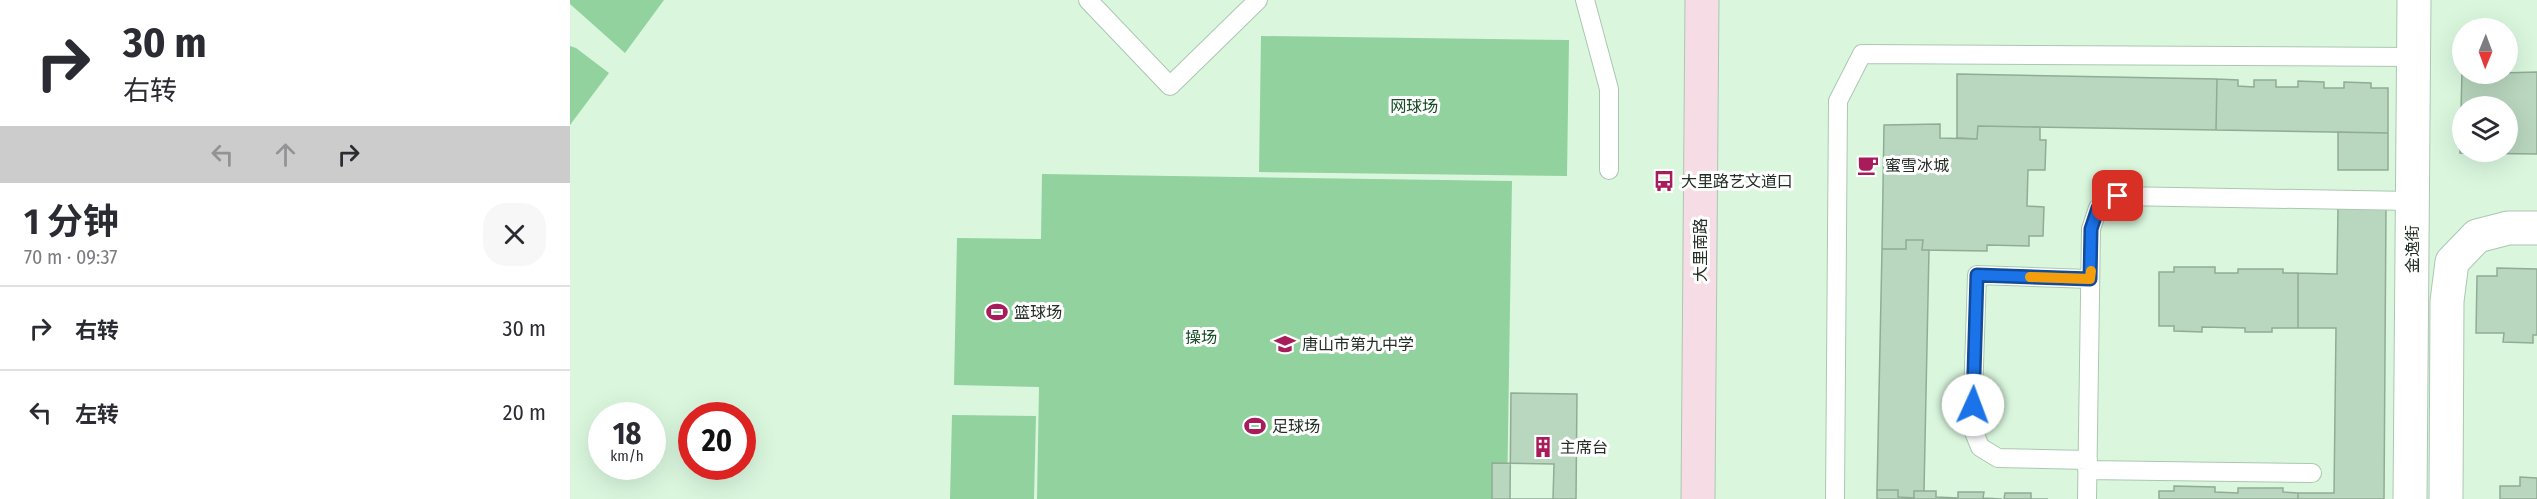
<!DOCTYPE html>
<html lang="zh">
<head>
<meta charset="utf-8">
<style>
  body { margin:0; font-family:"Fira Sans Condensed","Noto Sans SC",sans-serif; background:#f7f7f7; color:#2b2b33; height:100vh; display:flex; flex-direction:column; font-size:22px; white-space:nowrap }
  * { box-sizing:border-box; margin:0 }
  p { font-size:20px; color:#7c7c81 }
  .icon { flex:none; width:33px; height:33px; fill:none; stroke:currentColor; stroke-width:2; stroke-linecap:round; stroke-linejoin:round }
  .map { position:relative; flex:1; overflow:hidden }
  .panel { display:flex; flex-direction:column; background:#fff; width:570px }
  .panel>* { flex:none }
  .banner { background:#fff; color:#2b2b33; overflow:hidden }
  .needle { width:39px; rotate:181deg }
  .controls { position:absolute; left:1882px; top:18px; display:grid; gap:12px }
  .controls a { display:grid; place-items:center; width:66px; height:66px; border-radius:50%; background:#fff; box-shadow:0 6px 24px #0002; font-size:30px }
  .speed { position:absolute; left:18px; top:402px; display:flex; gap:12px; font-size:30px; font-weight:700; text-align:center }
  .speed>* { display:grid; place-content:center; width:78px; height:78px; border-radius:50%; background:#fff; box-shadow:0 6px 24px #0002; line-height:1 }
  .speed small { font-size:15px; font-weight:400 }
  .speed .limit { border:9px solid #d22; background:#fff; color:#111 }
  .pin { position:absolute; display:grid; place-items:center; width:51px; height:51px; color:#fff; margin:-26px; border-radius:12px; box-shadow:0 3px 9px #0006 }
  .me { position:absolute; width:66px; margin:-33px; rotate:2deg; stroke-linejoin:round; filter:drop-shadow(0 0 4px #0008) }
  .turn { display:flex; align-items:center; gap:21px; height:126px; padding:0 24px; font-size:27px }
  .turn .icon { width:78px; height:78px; stroke-width:2.5 }
  .turn b { display:block; font-size:42px; line-height:51px }
  .lanes { display:flex; align-items:center; height:57px; padding:0 24px; background:#0003; justify-content:center; gap:30px; direction:ltr }
  .lanes .off { opacity:.35 }
  .round { display:grid; place-items:center; flex:none; width:63px; height:63px; border-radius:24px; background:#f7f7f7 }
  .summary { display:flex; align-items:center; justify-content:space-between; height:102px; padding:0 24px }
  h1 { font-size:36px; font-weight:700; line-height:45px }
  ul { padding:0; list-style:none }
  li { display:flex; align-items:center; gap:18px; height:84px; padding:0 24px; border-top:2px solid #e1e1e2 }
  li div { flex:1 }
  li b { display:block; font-size:22px }
  li em { font-style:normal }
  main { display:flex; flex:1; min-height:0 }
  .map>svg:first-child { display:block }
  .green { fill:#92d29e }
  .building { fill:#b9d6be; stroke:#90ac95; stroke-width:1.5; fill-rule:evenodd }
  .lines { fill:none; stroke-linecap:round; stroke-linejoin:round }
  .service-casing { stroke:#abc7b0; stroke-width:20 }
  .minor-casing { stroke:#abc7b0; stroke-width:35 }
  .secondary-casing { stroke:#abc7b0; stroke-width:35 }
  .service { stroke:#fff; stroke-width:18 }
  .minor { stroke:#fff; stroke-width:33 }
  .secondary { stroke:#f6dde5; stroke-width:33 }
  .route-casing { stroke:#114b97; stroke-width:15 }
  .route { stroke:#1a73e8; stroke-width:10 }
  .slow { stroke:#f59e0b; stroke-width:10 }
  .labels { text-anchor:middle; stroke-width:6; stroke-linejoin:round; paint-order:stroke }
  .park-label { font-size:16px; fill:#154c26; stroke:#fff }
  .poi-label { font-size:16px; fill:#232e25; stroke:#fff; text-anchor:start }
  .street-label { font-size:16px; fill:#232e25; stroke:#fff }
</style>
</head>
<body>
<main>
<section class="panel">
<div class="banner">
<div class="turn"><svg class="icon" aria-label="right" viewBox="0 0 24 24"><path d="M7 20v-9h11M14 6l5 5-5 5"/></svg><div><b>30 m</b>右转</div></div>
<div class="lanes"><svg class="icon off" aria-label="left" viewBox="0 0 24 24"><path d="M17 20v-9H6M10 6l-5 5 5 5"/></svg><svg class="icon off" aria-label="ahead" viewBox="0 0 24 24"><path d="M12 20V5M6 11l6-6 6 6"/></svg><svg class="icon" aria-label="right" viewBox="0 0 24 24"><path d="M7 20v-9h11M14 6l5 5-5 5"/></svg></div>
</div>
<div class="summary"><div><h1>1 分钟</h1><p>70 m · 09:37</p></div><a class="round"><svg class="icon" aria-label="close" viewBox="0 0 24 24"><path d="M6 6l12 12M18 6L6 18"/></svg></a></div>
<ul>
<li><svg class="icon" aria-label="right" viewBox="0 0 24 24"><path d="M7 20v-9h11M14 6l5 5-5 5"/></svg><div><b>右转</b></div><em>30 m</em></li>
<li><svg class="icon" aria-label="left" viewBox="0 0 24 24"><path d="M17 20v-9H6M10 6l-5 5 5 5"/></svg><div><b>左转</b></div><em>20 m</em></li>
</ul>
</section>
<div class="map">
<svg width="1967" height="499" viewBox="0 0 1967 499">
  <rect width="100%" height="100%" fill="#daf7de"/>
  <path class="green" d="M0 0H94L55 53 0 4Z
    M691 36 999 40 997 176 689 172Z
    M0 46 6 48 39 73 0 125Z
    M472 174 942 181 937 499H467L469 387 384 385 387 238 471 239Z
    M382 415 466 416 464 499H380Z"/>
  <path class="building" d="M1892 71 1893 74 1967 72V154L1890 153ZM1893 106H1938V152H1893Z
    M1387 74 1647 79 1646 130 1408 126 1407 139 1387 138Z
    M1647 79 1668 80V86L1684 87V80H1706V87H1728V81L1754 82V88H1774V82L1801 83V88H1818V133L1646 130Z
    M1370 124V138L1407 139 1408 126 1470 127V140H1476L1475 170H1458L1457 206 1474 207 1473 236H1459V246L1417 245V251L1352 250 1353 240H1336V249H1312L1314 125Z
    M1768 132 1818 133V170H1768Z
    M1768 208H1816L1814 499H1728V493H1764L1766 328H1728V273L1767 274Z
    M1336 240H1353L1352 250H1359L1354 491H1344V498L1328 497V490H1307L1312 249H1336Z
    M1604 267H1645V273H1668V269H1713V273H1728V328H1702V332H1675V328L1632 327V332L1604 331V326H1589V272H1604Z
    M1927 268 1967 269V335H1963V343L1933 342 1934 333H1906L1907 276H1927Z
    M941 393 1007 394 1006 499H940Z
    M922 463 984 464 983 499H922Z
    M1950 477 1967 478V499H1930V486H1950Z
    M1604 486 1645 487V492L1668 493V488H1713V492L1728 493V499H1589V491H1604Z
    M1307 490H1328V497L1344 498V491H1366V497L1388 498V492H1414L1413 498 1432 499H1307Z
    M1435 493H1461V499H1478H1434Z"/>
  <g class="lines">
    <defs>
      <path id="service" d="M518 0 600 86 688 0
        M1015 0 1039 89V170
        M1518 460 1428 458 1410 447 1402 427 1407 275 1520 279
        M1517 470 1742 473
        M1265 499 1268 101 1292 54 1844 57
        M1517 499 1521 229 1528 208 1548 196 1842 201"/>
      <path id="minor" d="M1840 499 1844 0
        M1876 499 1877 301 1882 262 1907 236 1938 228H1967"/>
      <path id="secondary" d="M1128 499 1132 0"/>
    </defs>
    <use href="#service" class="service-casing"/>
    <use href="#minor" class="minor-casing"/>
    <use href="#secondary" class="secondary-casing"/>
    <use href="#service" class="service"/>
    <use href="#minor" class="minor"/>
    <use href="#secondary" class="secondary"/>
  </g>
  <g class="lines">
    <defs>
      <path id="route" d="M1403 405 1407 275 1520 279 1521 229 1528 208 1548 196"/>
    </defs>
    <use href="#route" class="route-casing"/>
    <use href="#route" class="route"/>
    <path class="slow" d="M1460 277 1520 279 1521 271"/>
  </g>
  <defs>
    <symbol id="cafe-bare" viewBox="-9 -9 18 18"><path d="M-5.5-4.5H6V0H3Q3 3.5 0 3.5H-2.5Q-5.5 3.5-5.5 0ZM3-3.2v2h1.7v-2ZM-6 4.5H4V6H-6Z" fill="#a91c5c" stroke="#fff" stroke-width="2.5" paint-order="stroke"/></symbol>
    <symbol id="bus-bare" viewBox="-9 -9 18 18"><path d="M-5-6H5V4H4V6H2V4H-2V6H-4V4H-5ZM-3.5-4V0h7V-4ZM-3.5 1.2v1.5H-2V1.2ZM2 1.2v1.5H3.5V1.2Z" fill="#a91c5c" stroke="#fff" stroke-width="2.5" paint-order="stroke"/></symbol>
    <symbol id="stadium-bare" viewBox="-9 -9 18 18"><path d="M0-5a6.5 5 0 1 0 0 10a6.5 5 0 1 0 0-10ZM-3.5-1.8h7v3.6h-7Z" fill="#a91c5c" stroke="#fff" stroke-width="2.5" paint-order="stroke"/></symbol>
    <symbol id="school-bare" viewBox="-9 -9 18 18"><path d="M0-5L7-2L0 1L-7-2ZM-4 1L0 2.5L4 1V4Q0 6-4 4Z" fill="#a91c5c" stroke="#fff" stroke-width="2.5" paint-order="stroke"/></symbol>
    <symbol id="building-bare" viewBox="-9 -9 18 18"><path d="M-4-6H4V6H1V3H-1V6H-4ZM-2.5-4.3h1.7v1.8h-1.7ZM.8-4.3h1.7v1.8H.8ZM-2.5-1h1.7V.8h-1.7ZM.8-1h1.7V.8H.8Z" fill="#a91c5c" stroke="#fff" stroke-width="2.5" paint-order="stroke"/></symbol>
  </defs>
  <g fill-rule="evenodd">
    <use href="#cafe-bare" x="1283" y="150" width="30" height="30"/>
    <use href="#bus-bare" x="1079" y="166" width="30" height="30"/>
    <use href="#stadium-bare" x="412" y="297" width="30" height="30"/>
    <use href="#school-bare" x="700" y="329" width="30" height="30"/>
    <use href="#stadium-bare" x="670" y="411" width="30" height="30"/>
    <use href="#building-bare" x="958" y="432" width="30" height="30"/>
  </g>
  <g class="labels">
    <g class="park-label">
      <text x="844" y="112">网球场</text>
      <text x="631" y="343">操场</text>
    </g>
    <g class="poi-label">
      <text x="1315" y="171">蜜雪冰城</text>
      <text x="1111" y="187">大里路艺文道口</text>
      <text x="444" y="318">篮球场</text>
      <text x="732" y="350">唐山市第九中学</text>
      <text x="702" y="432">足球场</text>
      <text x="990" y="453">主席台</text>
    </g>
    <g class="street-label">
      <text transform="translate(1842 249) rotate(-90)" y="6">金逸街</text>
      <text transform="translate(1130 250) rotate(-90)" y="6">大里南路</text>
    </g>
  </g>
</svg>
<div class="controls">
<a><svg class="needle" viewBox="-14 -14 28 28"><path d="M0-13l5 13h-10z" fill="#e53935"/><path d="M0 13l5-13h-10z" fill="#7c7c81"/></svg></a>
<a><svg class="icon" aria-label="layers" viewBox="0 0 24 24"><path d="M12 4l9 5-9 5-9-5zM3 14l9 5 9-5"/></svg></a>
</div>
<div class="speed"><div>18<small>km/h</small></div><div class="limit">20</div></div>
<div class="pin" style="left:1548px;top:196px;background:#d93025"><svg class="icon" aria-label="arrive" viewBox="0 0 24 24"><path d="M6 21V4h12l-3 4 3 4H6"/></svg></div>
<svg class="me" style="left:1403px;top:405px" viewBox="-20 -20 40 40"><circle r="19" fill="#fff"/><path d="M0-13L10 11 0 6-10 11z" fill="#1a73e8"/></svg>
</div>
</main>
</body>
</html>
